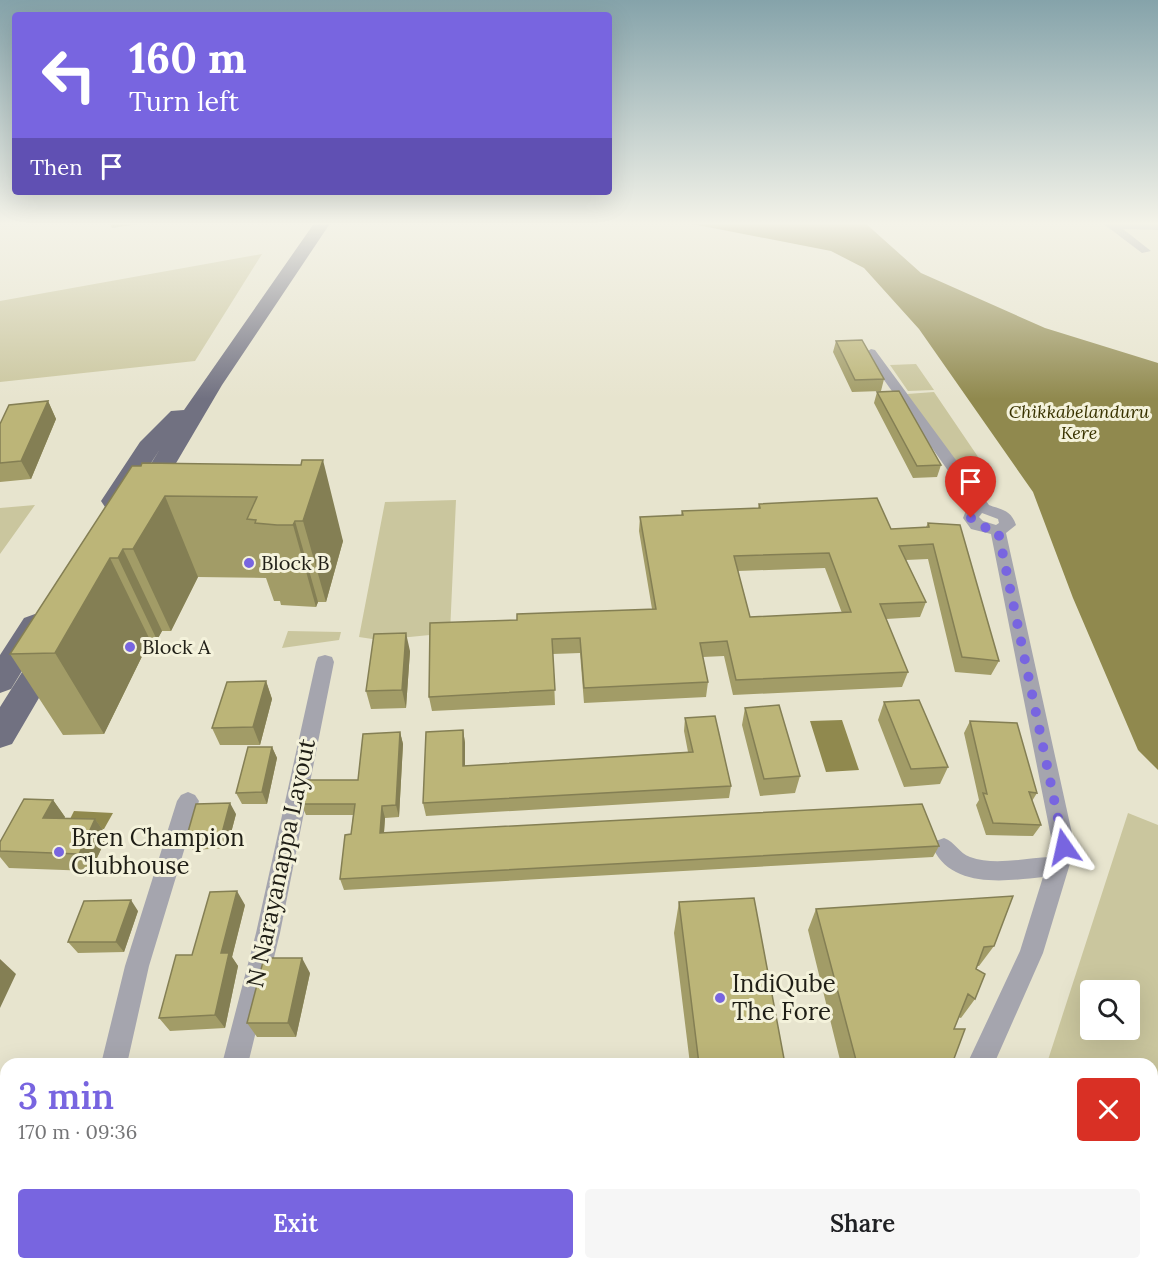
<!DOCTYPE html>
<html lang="en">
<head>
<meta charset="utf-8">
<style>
  body { margin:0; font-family:Lora,serif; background:#f6f6f6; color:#202124; height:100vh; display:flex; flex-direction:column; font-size:22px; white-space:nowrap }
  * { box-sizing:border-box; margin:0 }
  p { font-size:20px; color:#757577 }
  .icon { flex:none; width:33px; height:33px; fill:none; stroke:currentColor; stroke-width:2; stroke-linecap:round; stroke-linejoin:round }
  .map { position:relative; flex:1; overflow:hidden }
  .side { position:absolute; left:0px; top:1058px; width:1158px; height:212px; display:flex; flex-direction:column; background:#fff; border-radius:18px 18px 0 0; box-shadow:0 6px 24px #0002 }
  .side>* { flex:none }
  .hud { position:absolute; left:12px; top:12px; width:600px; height:183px; border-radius:6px; box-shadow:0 6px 24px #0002; background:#7865e0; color:#fff; overflow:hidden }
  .fabs { position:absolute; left:1080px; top:980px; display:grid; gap:12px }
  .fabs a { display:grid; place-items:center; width:60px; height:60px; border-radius:6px; background:#fff; box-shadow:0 6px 24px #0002; font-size:30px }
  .pin { position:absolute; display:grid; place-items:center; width:51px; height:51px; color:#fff; margin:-62px -26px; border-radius:50% 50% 50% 0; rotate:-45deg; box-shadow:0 0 6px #0007 }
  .pin .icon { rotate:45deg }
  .me { position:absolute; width:66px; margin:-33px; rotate:349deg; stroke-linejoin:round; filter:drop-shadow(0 0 4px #0008) }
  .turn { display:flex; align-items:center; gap:21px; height:126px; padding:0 18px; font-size:27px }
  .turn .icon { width:78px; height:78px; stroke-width:2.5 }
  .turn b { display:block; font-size:42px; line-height:51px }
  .then { display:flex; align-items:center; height:57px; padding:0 18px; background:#0003; gap:12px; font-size:22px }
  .round { display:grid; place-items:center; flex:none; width:63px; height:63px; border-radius:6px; background:#f6f6f6 }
  .overview { display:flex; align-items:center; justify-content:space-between; height:102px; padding:0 18px }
  h1 { font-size:36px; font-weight:600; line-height:45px; color:#7865e0 }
  .action { display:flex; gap:12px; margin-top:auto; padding:12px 18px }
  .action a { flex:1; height:69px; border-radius:6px; background:#7865e0; color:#fff; font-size:24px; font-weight:600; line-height:69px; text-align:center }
  .action a+a { background:#f6f6f6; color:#202124 }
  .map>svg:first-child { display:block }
  .green { fill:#cac69e; fill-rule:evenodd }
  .water { fill:#90894e }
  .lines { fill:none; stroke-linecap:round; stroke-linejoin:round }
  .minor { fill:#a5a5ae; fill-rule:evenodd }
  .primary { fill:#717181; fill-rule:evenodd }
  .wall { fill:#a29c67; fill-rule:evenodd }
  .shaded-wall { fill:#847f54 }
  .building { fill:#bcb578; stroke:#847f54; stroke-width:1.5; fill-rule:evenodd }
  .route { stroke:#7865e0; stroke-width:10; stroke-dasharray:0 18 }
  .poi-dot { fill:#7865e0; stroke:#f4f2db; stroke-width:2 }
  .labels { text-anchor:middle; stroke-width:6; stroke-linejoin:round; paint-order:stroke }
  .far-water-label { font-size:18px; font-style:italic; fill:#393300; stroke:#f4f2db }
  .poi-label { font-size:20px; fill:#1f1e16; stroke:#f4f2db; text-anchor:start }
  .near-poi-label { font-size:24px; fill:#1f1e16; stroke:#f4f2db; text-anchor:start }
  .near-street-label { font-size:24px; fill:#1f1e16; stroke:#f4f2db }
</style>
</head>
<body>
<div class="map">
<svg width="1158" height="1268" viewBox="0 0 1158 1268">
  <rect width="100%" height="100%" fill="#e7e4ce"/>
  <path class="green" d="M262 254 195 361 0 382V301Z
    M916 364 934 390 908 391 890 365Z
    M934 392 991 476 961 477 907 394Z
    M456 500 450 633 379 640 359 637 385 502Z
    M35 505 0 554V508Z
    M288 631 341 632 339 640 282 648Z
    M1128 813 1158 825V1268H998V1263H1152V1064L1047 1063ZM1090 990H1130V1029H1090Z"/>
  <path class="water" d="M682 222H864L921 273 1045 328 1158 363V770L1138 750 1073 598 1033 492 919 329 864 268 831 251Z
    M842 720 859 770 826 772 810 721Z
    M74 811 113 813 104 829 66 827Z"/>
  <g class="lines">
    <path class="minor" d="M1101 222 1158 224V230L1123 229 1151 251 1142 253Z
      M871 349 875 350 989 505C1002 510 1011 510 1016 525L1006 533 1075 847 1043 953 994 1064H967L1020 951 1043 877C1006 881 952 889 933 848L936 841 944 838C955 842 959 853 970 857 994 866 1025 858 1050 857L1053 847 991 534 971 529 963 518 967 508 973 506 865 353ZM982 513 998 519 999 523 996 525 983 521 979 517Z
      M325 655 332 657 334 662 280 933 248 1064H222L256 933 316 662 318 657Z
      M188 792 195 795 199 801 149 966 127 1064H101L125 966 177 801 181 795Z
      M38 1263H68L66 1268H36Z
      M166 1263H196L195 1268H165Z
      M901 1263H931V1268H901Z
      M963 1263H993V1268H963Z"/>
    <path class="primary" d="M315 222H331L222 385 152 504 143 506 134 504 130 498 160 449 123 507 114 509 105 507 101 501 140 442 171 411 184 410Z
      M35 614 46 618 50 625 11 689 0 693V655L24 618Z
      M52 639 63 642 67 650 12 744 0 748V707L41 642Z"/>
  </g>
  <path class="wall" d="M836 341 884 379 881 391 852 392 833 352Z
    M877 392 941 465 937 477 913 478 874 403Z
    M48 401 56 419 31 479 0 482V424Z
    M295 465 343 541 326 602H318L316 607 281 605 280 601H274L266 578 198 577 171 631H162L157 640H150L104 734 63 735 10 654 132 466Z
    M759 504 891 529 926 527 928 523 999 661 991 675 955 672 928 559 906 560 926 602 920 617 886 619 908 672 902 687 733 695 724 656 703 657 708 682 706 697 584 703 580 653 553 654 555 705 432 711 429 697 517 620 652 609 639 531 640 517 681 515 682 511 758 508ZM825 568 842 613 750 617 738 571Z
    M410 651 406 708 371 709 366 691Z
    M266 681 272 699 260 745H220L212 728Z
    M884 702 948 767 940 784 904 787 878 720Z
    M745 708 800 776 795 793 760 796 742 725Z
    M685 718 731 786 729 798 426 816 423 803 463 730 465 743V766L688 752 684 731Z
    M970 721 1037 793 1032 801 1041 825 1033 836 986 835 976 805 979 800 964 733Z
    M400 732 403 744 399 817 385 818 384 833 939 846 933 857 344 890 340 879 351 834 353 815H306L301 804 358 780Z
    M272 747 277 758 267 804H242L236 793Z
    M53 800 65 817 64 818 95 819 107 836 91 871 9 868 0 857V851Z
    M236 814 227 848 193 850 186 839Z
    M679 902 785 1064H690L674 933Z
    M245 905 232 957 238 966 225 1028 170 1031 159 1018 192 955Z
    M816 909 994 946 979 966H977L976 969 975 999 961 1018 958 1017 954 1029 952 1064H841L808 930Z
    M138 911 124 952 78 953 68 942Z
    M310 973 296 1037H257L247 1023Z
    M6 1122V1195H0V1186Z"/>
  <path class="shaded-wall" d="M109 222H146V223L112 228Z
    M48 401 56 419 31 479 21 461Z
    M323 460 343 541 326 602 303 521Z
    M165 496 198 577 171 631 133 549Z
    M295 521 318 602 316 607 293 525Z
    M123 549 162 631 157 640 118 558Z
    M110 558 150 640 104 734 55 653Z
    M406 633 410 651 406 708 402 690Z
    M266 681 272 699 260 745 253 727Z
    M463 730 465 743V779L463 766Z
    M400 732 403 744 399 817 396 805Z
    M272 747 277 758 267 804 262 792Z
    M53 800 65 817 56 835 43 818Z
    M230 803 236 814 227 848 221 837Z
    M382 806 385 818 383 845 380 833Z
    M95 819 107 836 91 871 79 854Z
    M237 891 245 905 232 957 238 966 225 1028 215 1015 221 953Z
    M131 900 138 911 124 952 116 942Z
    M302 958 310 973 296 1037 288 1023Z
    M0 959 16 974 0 1008Z
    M101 1263H113L112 1268H100Z
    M244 1263H257L256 1268H242Z
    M403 1263H408L407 1268H403Z"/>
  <path class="building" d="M862 340 884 379 855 380 836 341Z
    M899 391 941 465 917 466 877 392Z
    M48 401 21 461 0 463V424L9 405Z
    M302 460H323L303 521H295L293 525H277L255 523 256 520 247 519 257 497 165 496 133 549H123L118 558H110L55 653 10 654 132 466H141L142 463 295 465H301Z
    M877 498 891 529 929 527 928 523 960 525 999 661 962 657 933 544 899 546 926 602 880 604 908 672 736 680 727 641 700 643 708 682 584 688 580 638 552 639 555 690 429 697 430 623 517 620V614L656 609 640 517 683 515 682 511 760 508 759 504ZM829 553 851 612 750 617 734 556Z
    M406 633 402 690 366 691 374 634Z
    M266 681 253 727 212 728 227 682Z
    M919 700 948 767 911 769 884 702Z
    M779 705 800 776 764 779 745 708Z
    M715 716 731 786 423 803 426 732 463 730V766L693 752 685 718Z
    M970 721 1017 723 1037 793 1029 792 1041 825 993 823 983 793 987 794Z
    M400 732 396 805 382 806 380 833 922 804 939 846 340 879 345 835 351 834 355 804H301L306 780H358L363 734Z
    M248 747H272L262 792 236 793Z
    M24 799 53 800 43 818 95 819 79 854 0 851V842Z
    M230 803 221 837 186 839 196 804Z
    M237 891 221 953H229L215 1015 159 1018 176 955H192L210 892Z
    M1013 896 994 946 984 947 976 969 985 974 975 999 968 994 954 1029H965L952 1064H857L816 909Z
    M754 898 785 1064H699L679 902Z
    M131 900 116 942H68L84 901Z
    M264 958H302L288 1023H247Z
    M6 1122V1185L0 1186V1137Z
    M72 1263H101L100 1268H70Z
    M188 1263H244L242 1268H187Z
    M383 1263H403V1268H382Z
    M470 1263H660L661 1268H470Z"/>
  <linearGradient id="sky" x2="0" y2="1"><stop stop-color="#85a3aa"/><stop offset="0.56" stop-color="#f4f3e9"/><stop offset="1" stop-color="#f4f3e9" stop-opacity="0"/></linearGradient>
  <rect width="1158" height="399" fill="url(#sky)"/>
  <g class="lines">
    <path class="route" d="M971 518 977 525 998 531 1064 847"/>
  </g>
  <g class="poi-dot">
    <circle cx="249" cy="563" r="6"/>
    <circle cx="130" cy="647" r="6"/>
    <circle cx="59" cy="852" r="6"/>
    <circle cx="720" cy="998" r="6"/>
  </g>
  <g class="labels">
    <g class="far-water-label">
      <text x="1079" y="418">Chikkabelanduru<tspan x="1079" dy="21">Kere</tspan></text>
    </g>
    <g class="poi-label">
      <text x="261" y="570">Block B</text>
      <text x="142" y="654">Block A</text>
    </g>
    <g class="near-poi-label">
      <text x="71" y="846">Bren Champion<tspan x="71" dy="28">Clubhouse</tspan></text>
      <text x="732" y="992">IndiQube<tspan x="732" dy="28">The Fore</tspan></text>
    </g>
    <g class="near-street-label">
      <text transform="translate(281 863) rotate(-78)" y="8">N Narayanappa Layout</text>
    </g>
  </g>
</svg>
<div class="fabs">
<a><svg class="icon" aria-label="search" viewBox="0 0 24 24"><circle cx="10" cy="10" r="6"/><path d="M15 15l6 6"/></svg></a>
</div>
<div class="pin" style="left:971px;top:518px;background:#d93025"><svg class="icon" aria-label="arrive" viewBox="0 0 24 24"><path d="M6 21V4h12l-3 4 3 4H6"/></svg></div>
<svg class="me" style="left:1064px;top:847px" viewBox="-20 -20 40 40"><path d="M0-17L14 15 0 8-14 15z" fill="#7865e0" stroke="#fff" stroke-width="4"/></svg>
<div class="hud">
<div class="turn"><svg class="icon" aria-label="left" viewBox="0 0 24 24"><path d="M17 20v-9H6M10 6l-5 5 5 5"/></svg><div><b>160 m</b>Turn left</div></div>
<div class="then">Then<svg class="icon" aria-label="arrive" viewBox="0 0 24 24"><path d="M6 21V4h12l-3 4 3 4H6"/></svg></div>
</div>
<section class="side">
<div class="overview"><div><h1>3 min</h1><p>170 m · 09:36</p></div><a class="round" style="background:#d93025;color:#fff"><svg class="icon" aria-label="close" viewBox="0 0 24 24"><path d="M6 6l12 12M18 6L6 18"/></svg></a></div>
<div class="action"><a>Exit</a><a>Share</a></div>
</section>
</div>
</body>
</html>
